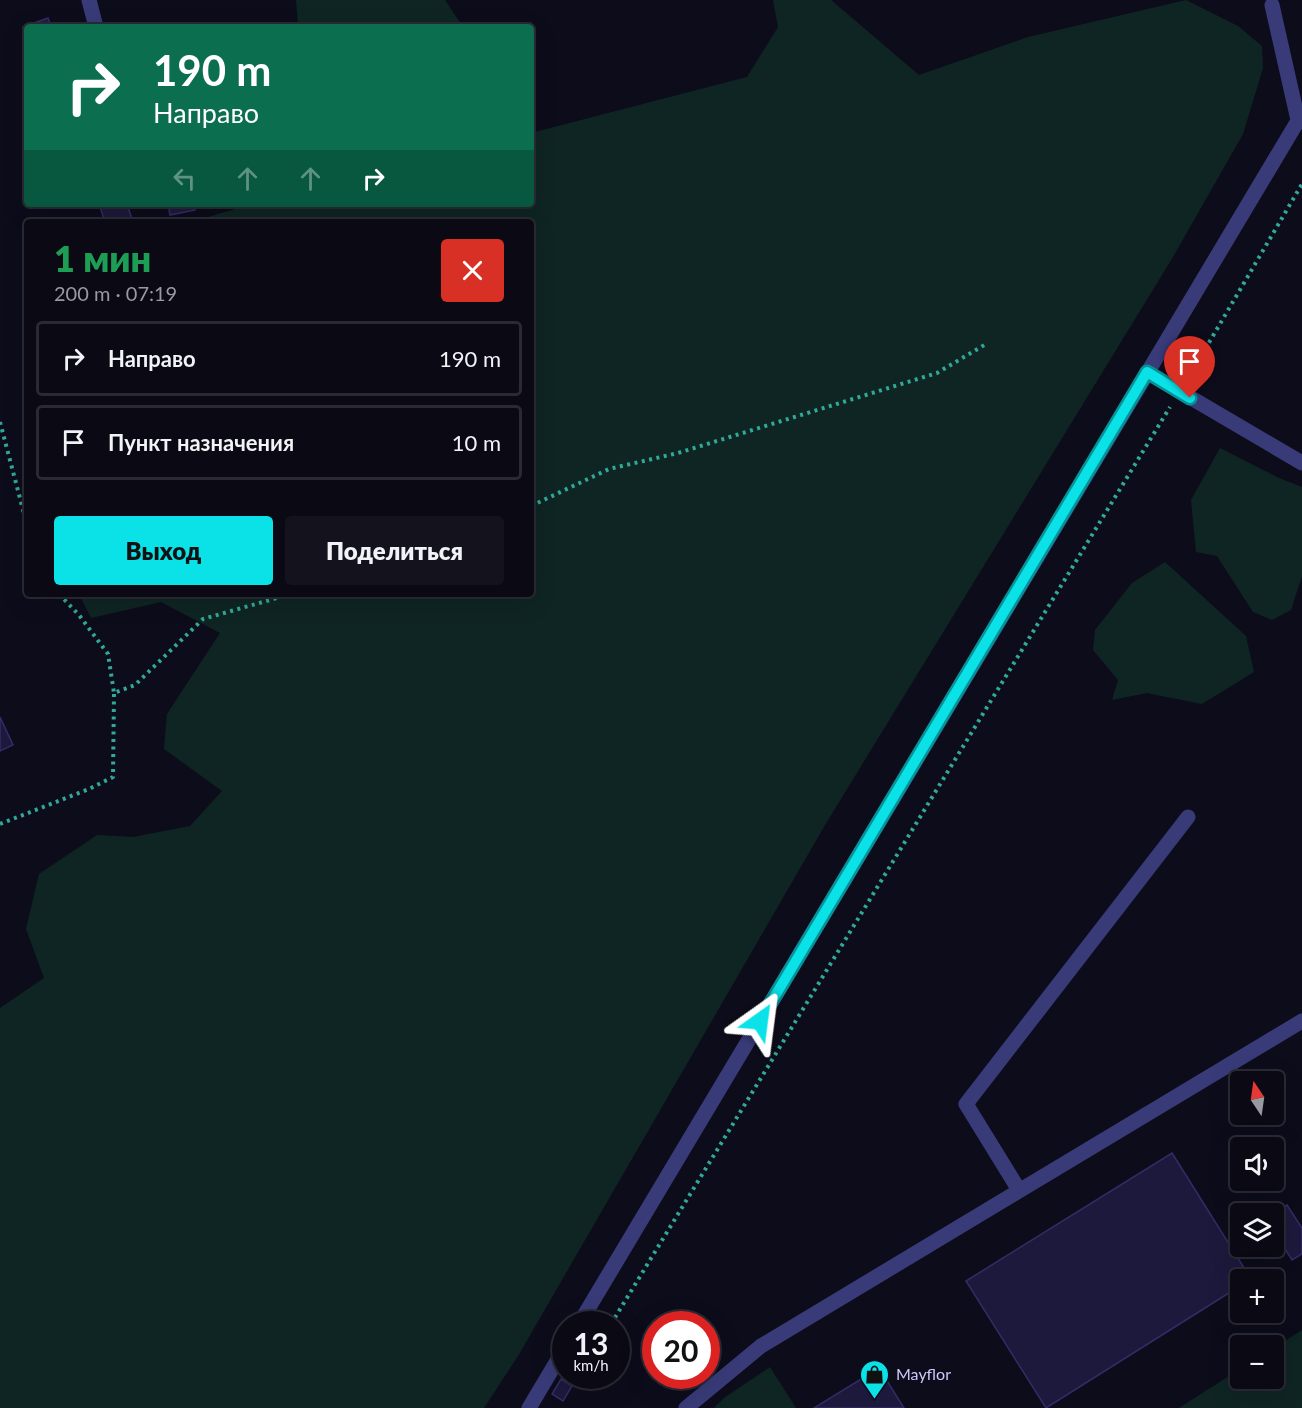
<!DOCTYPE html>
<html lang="ru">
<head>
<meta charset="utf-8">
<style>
  body { margin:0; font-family:Lato,sans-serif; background:#13121d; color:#f1f3f6; height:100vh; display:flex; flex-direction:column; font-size:22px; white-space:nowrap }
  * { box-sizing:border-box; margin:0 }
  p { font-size:20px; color:#999aa0 }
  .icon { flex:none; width:33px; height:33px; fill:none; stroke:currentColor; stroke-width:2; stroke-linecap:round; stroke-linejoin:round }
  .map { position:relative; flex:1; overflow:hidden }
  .sheet { position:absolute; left:24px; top:219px; width:510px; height:378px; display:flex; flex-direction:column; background:#0a0914; border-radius:6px; box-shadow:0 6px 24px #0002,0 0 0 2px #2a2a34 }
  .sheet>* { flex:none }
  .banner { position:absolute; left:24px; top:24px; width:510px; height:183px; border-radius:6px; box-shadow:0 6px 24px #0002,0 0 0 2px #2a2a34; background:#0b6e4f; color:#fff; overflow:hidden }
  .needle { width:39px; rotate:347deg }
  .tools { position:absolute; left:1230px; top:1071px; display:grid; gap:12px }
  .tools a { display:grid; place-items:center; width:54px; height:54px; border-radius:6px; background:#0a0914; box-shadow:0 6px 24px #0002,0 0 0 2px #2a2a34; font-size:30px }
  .speed { position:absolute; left:552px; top:1311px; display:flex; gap:12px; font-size:30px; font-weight:700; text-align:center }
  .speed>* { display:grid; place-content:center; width:78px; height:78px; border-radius:50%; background:#0a0914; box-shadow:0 6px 24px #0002,0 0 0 2px #2a2a34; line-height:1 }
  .speed small { font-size:15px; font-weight:400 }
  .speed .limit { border:9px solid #d22; background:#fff; color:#111 }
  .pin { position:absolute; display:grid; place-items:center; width:51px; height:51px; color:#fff; margin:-62px -26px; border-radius:50% 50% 50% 0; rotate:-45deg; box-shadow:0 0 6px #0007 }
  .pin .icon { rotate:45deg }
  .me { position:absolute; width:66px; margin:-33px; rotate:31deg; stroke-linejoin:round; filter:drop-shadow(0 0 4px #0008) }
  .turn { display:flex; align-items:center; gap:21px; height:126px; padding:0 30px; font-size:27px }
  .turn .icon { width:78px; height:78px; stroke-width:2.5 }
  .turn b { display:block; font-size:42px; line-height:51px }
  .lanes { display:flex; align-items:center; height:57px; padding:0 30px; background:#0003; justify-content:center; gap:30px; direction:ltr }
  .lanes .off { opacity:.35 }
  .round { display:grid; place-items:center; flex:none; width:63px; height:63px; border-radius:6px; background:#13121d }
  .headline { display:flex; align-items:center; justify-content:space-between; height:102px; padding:0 30px }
  h1 { font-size:36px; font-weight:800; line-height:45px; color:#1e9e55 }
  .primary-button { display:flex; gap:12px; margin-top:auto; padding:12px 30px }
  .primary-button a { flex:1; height:69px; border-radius:6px; background:#0ae2e8; color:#111; font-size:24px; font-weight:800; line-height:69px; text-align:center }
  .primary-button a+a { background:#13121d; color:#f1f3f6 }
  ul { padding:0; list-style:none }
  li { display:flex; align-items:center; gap:18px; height:75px; margin:0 12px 9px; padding:0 18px; border:3px solid #2a2a34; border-radius:6px }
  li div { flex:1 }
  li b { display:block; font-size:22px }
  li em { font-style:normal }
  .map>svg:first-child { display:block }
  .green { fill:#0f2523 }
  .building { fill:#1d193c; stroke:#332c67; stroke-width:1.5 }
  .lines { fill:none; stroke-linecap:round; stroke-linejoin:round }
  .path { stroke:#31a898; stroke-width:4; stroke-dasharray:3 4.5; stroke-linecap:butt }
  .service { stroke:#393b79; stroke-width:15 }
  .minor { stroke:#393b79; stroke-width:15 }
  .route-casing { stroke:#069397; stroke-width:15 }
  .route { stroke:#0ae2e8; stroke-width:10 }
  .labels { text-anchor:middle; stroke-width:5; stroke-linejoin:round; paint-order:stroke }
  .poi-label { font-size:16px; fill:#cbc9fd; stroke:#0d0c1b; text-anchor:start }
</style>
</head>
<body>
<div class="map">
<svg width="1302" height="1408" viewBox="0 0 1302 1408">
  <rect width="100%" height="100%" fill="#0d0c1b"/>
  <path class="green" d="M296 0H445L463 27H298Z
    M773 0H831L919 75 1028 37 1186 0 1238 26 1262 46 1263 68 1243 134 1173 257 825 825 518 1356 484 1408H0V1008L44 978 26 929 39 874 97 835 133 837 190 826 222 791 164 749 167 714 220 633 161 602 91 618 79 594H531V222H191L235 209 283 204H531V133L747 77 778 27Z
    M1220 448 1279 478 1302 487V576L1291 610 1272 620 1253 612 1217 556 1196 552 1191 500Z
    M1165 562 1246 636 1254 672 1202 704 1147 693 1112 700 1118 680 1093 650 1095 630 1132 583Z
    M1302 1330V1408H1179L1240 1369V1378H1274V1348Z
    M770 1367 796 1408H714L724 1398Z"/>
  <path class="building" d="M48 18 51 27H27V37L23 27Z
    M99 204H127L133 222H105Z
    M168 204H194L195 210 170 215Z
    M0 717 13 745 0 751Z
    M1172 1153 1251 1279 1240 1280V1286L1046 1408 966 1281Z
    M1287 1205 1302 1228V1254L1292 1260 1274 1231 1273 1214Z
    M879 1368 904 1408H814Z
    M561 1379 572 1386 563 1401 552 1394Z"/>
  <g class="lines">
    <path class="path" d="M1190 375 1302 184
      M0 422 27 525
      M531 506 609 469 678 453 937 373 986 344
      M59 594 79 615 108 654 114 693 135 685 203 619 291 594
      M0 824 89 789 113 777 114 693
      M611 1324 1170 407"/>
    <path class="service" d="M89 0 96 27
      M1272 5 1298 120
      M1147 372 1302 463
      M1019 1190 966 1104 1188 817
      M579 1324 1302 114
      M529 1408 566 1346"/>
    <path class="minor" d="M686 1408 761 1346 1302 1021"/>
  </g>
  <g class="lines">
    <defs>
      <path id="route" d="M760 1021 1147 372 1190 398"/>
    </defs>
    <use href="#route" class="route-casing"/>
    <use href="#route" class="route"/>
  </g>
  <defs>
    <symbol id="shop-pin" viewBox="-11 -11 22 30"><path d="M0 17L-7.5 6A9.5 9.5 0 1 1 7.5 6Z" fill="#0ae2e8" stroke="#0d0c1b"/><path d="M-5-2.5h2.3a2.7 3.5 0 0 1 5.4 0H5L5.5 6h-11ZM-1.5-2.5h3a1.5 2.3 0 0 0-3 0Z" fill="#111"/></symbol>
  </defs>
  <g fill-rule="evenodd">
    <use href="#shop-pin" x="858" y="1358" width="33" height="45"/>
  </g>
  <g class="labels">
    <g class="poi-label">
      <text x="896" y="1380">Mayflor</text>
    </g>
  </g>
</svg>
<div class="tools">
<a><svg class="needle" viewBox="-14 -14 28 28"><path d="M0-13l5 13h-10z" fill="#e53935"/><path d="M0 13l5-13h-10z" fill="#999aa0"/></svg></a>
<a><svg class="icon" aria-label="sound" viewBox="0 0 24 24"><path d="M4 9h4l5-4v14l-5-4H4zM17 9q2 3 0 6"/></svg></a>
<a><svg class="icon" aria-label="layers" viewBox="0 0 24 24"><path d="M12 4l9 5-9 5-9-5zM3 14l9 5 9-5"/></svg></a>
<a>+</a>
<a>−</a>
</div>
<div class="speed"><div>13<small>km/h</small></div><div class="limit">20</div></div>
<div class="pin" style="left:1190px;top:398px;background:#d93025"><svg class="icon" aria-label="arrive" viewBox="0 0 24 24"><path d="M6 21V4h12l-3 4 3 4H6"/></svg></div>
<svg class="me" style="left:760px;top:1021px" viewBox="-20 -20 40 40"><path d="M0-17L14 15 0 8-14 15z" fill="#0ae2e8" stroke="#fff" stroke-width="4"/></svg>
<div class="banner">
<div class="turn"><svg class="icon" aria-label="right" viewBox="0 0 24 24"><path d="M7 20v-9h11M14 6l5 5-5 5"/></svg><div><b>190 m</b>Направо</div></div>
<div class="lanes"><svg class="icon off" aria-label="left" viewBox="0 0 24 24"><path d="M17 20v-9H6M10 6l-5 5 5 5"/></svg><svg class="icon off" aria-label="ahead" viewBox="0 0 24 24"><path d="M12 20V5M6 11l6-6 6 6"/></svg><svg class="icon off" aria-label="ahead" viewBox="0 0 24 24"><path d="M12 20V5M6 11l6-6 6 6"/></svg><svg class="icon" aria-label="right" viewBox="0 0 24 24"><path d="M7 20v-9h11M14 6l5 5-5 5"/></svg></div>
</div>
<section class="sheet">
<div class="headline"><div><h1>1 мин</h1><p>200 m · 07:19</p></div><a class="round" style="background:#d93025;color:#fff"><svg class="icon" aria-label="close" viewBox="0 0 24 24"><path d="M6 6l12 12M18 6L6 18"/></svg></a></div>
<ul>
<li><svg class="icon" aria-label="right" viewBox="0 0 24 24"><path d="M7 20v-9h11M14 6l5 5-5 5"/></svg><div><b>Направо</b></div><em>190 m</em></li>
<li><svg class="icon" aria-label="arrive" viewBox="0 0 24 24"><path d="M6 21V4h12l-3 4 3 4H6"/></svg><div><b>Пункт назначения</b></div><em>10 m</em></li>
</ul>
<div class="primary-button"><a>Выход</a><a>Поделиться</a></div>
</section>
</div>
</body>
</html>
